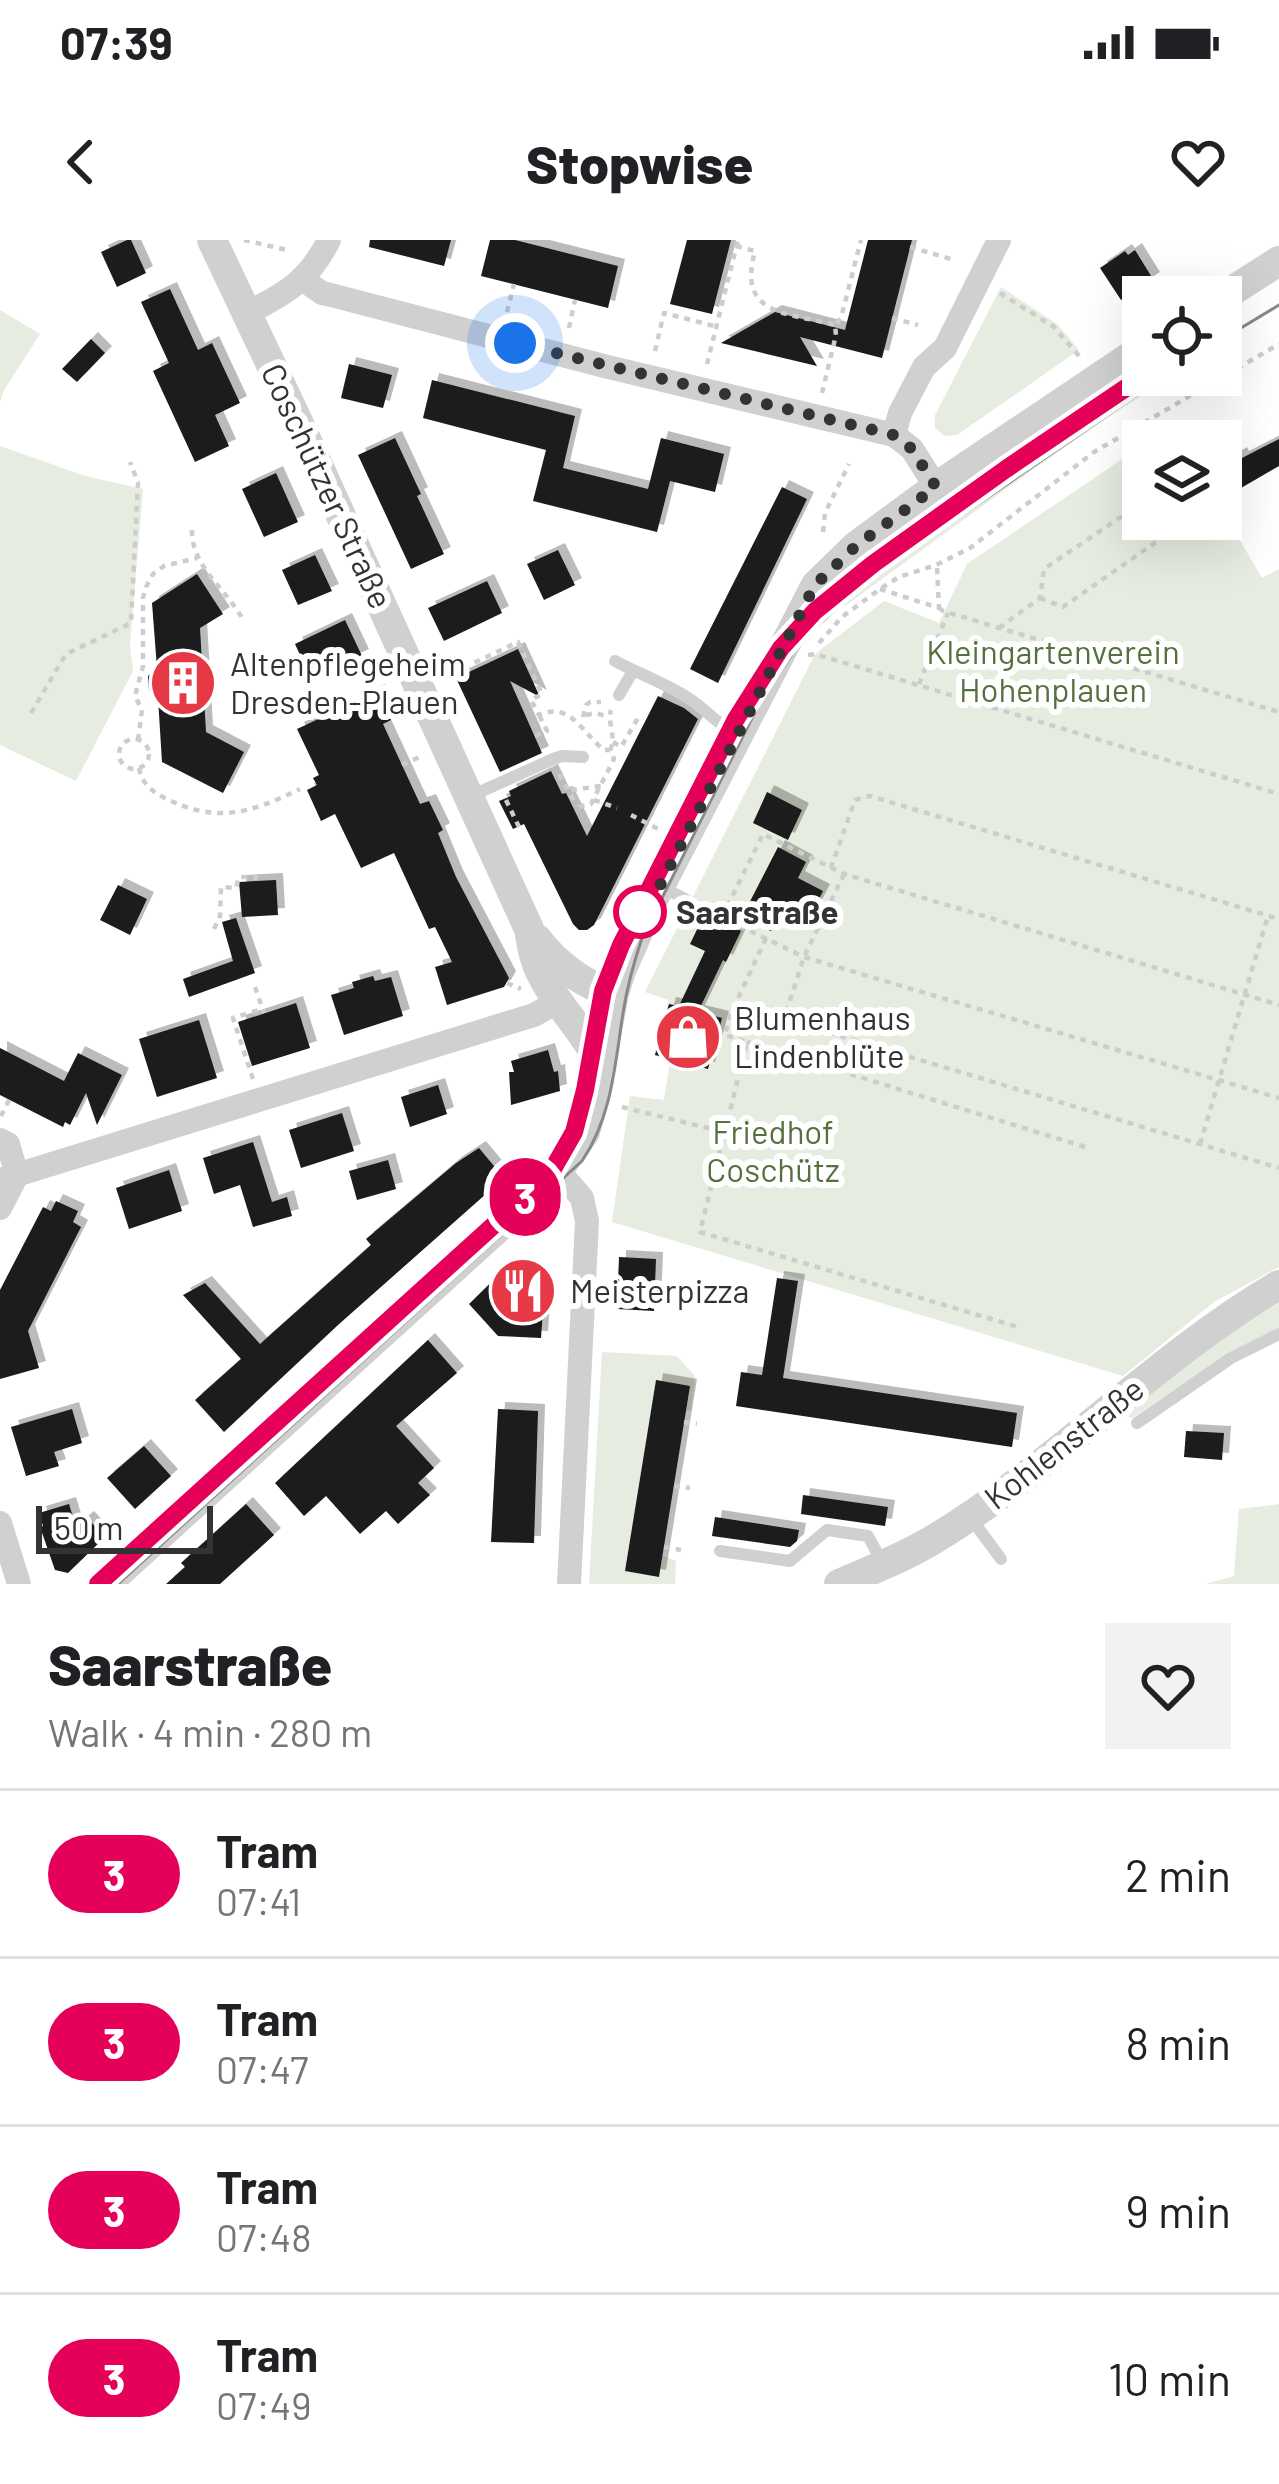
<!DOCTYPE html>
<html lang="en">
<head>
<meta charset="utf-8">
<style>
	:root { --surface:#fff; --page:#f2f2f2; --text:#202124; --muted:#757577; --line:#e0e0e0 }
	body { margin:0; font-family:Barlow,sans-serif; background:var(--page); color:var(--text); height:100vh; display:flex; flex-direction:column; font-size:45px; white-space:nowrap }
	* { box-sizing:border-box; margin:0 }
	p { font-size:39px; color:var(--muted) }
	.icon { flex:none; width:66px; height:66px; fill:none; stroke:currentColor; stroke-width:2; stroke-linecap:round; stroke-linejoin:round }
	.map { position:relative; height:1344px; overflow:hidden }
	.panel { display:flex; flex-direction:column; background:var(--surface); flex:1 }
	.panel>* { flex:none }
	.badge { padding:0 24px; border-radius:39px; font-size:42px; line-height:78px }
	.fabs { position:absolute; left:1122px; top:36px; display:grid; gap:24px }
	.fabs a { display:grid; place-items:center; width:120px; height:120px; border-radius:0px; background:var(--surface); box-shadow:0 12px 48px #0002; font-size:60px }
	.scale { position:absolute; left:36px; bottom:30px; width:177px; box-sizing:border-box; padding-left:12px; border:6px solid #333; border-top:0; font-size:33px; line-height:42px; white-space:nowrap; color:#333; -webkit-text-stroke:9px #fff; paint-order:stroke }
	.you { position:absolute; width:60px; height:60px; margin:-30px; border:9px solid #fff; border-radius:50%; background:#1a73e8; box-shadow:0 0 0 18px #1a73e833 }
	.map>.badge { position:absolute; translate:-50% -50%; box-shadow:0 0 0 6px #fff }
	.round { display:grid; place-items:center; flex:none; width:126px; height:126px; border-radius:0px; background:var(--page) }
	.headline { display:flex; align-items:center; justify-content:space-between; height:204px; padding:0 48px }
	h1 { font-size:57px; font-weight:800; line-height:90px }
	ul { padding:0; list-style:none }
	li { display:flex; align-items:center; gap:36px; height:168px; padding:0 48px; border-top:3px solid var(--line) }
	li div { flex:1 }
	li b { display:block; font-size:45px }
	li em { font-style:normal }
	li .badge { min-width:132px; font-weight:700; text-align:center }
	.status { display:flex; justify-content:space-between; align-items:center; height:84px; padding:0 60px; background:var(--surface); direction:ltr }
	.status svg { height:33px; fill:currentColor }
	header { display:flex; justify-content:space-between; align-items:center; height:156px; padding:0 48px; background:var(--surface); font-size:54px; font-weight:800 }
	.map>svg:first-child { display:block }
	.green { fill:#e6ecdf }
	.building { fill:#1a1a1a; filter:url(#shadow) }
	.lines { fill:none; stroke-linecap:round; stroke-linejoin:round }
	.path { stroke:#cdcdcd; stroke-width:4.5; stroke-dasharray:6 6; stroke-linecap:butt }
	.service { stroke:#d0d0d0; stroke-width:12 }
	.minor { stroke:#d0d0d0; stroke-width:24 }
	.tertiary { stroke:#d0d0d0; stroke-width:30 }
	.tram { stroke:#888; stroke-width:3 }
	.line-casing { stroke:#fff; stroke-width:27 }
	.line { stroke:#e5005a; stroke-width:18 }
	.walk { stroke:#333; stroke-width:12; stroke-dasharray:0 21.6 }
	.stop-dot { fill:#fff; stroke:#e5005a; stroke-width:6 }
	.labels { text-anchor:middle; stroke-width:12; stroke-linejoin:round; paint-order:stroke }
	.street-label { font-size:33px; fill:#333; stroke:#fff }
	.park-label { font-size:33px; fill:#56703f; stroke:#fff }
	.poi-label { font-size:33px; fill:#333; stroke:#fff; text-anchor:start }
	.stop-label { font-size:33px; font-weight:bold; fill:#333; stroke:#fff; text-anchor:start }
</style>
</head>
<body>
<div class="status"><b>07:39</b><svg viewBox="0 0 49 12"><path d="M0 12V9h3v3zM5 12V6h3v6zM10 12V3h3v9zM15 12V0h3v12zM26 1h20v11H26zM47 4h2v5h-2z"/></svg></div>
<header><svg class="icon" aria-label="back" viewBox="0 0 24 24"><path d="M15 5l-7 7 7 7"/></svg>Stopwise<svg class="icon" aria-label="heart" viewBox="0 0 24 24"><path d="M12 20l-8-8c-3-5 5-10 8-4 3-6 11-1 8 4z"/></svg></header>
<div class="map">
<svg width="1279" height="1344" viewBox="0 0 1279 1344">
	<defs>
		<filter id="shadow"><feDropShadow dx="7" dy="-7" stdDeviation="0" flood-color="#0004"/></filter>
	</defs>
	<rect width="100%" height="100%" fill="#fff"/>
	<g class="green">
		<path d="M1001,47L1057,84L1079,110L957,195L944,196L935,188V175Z"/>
		<path d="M0,70L40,94L4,150L0,162Z"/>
		<path d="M1143,131V135H1174L1113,174L1014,243L845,366L833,352L902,298Z"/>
		<path d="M1143,205V279H1221V268L1262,338L1279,329V1027L1214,1062L1123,1136L612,982L630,856L664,860L670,821L654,815L669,760L645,752L815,414L884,361L939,383L967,324Z"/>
		<path d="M0,206L85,236L143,249L130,404L133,431L76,541L0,505Z"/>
		<path d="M1279,1063V1094L1183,1144L1132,1178L1124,1175L1218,1100Z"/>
		<path d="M602,1112L677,1116L695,1136L691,1171L686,1170L690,1146L656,1141L625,1331L659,1337L663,1316L676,1321L675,1344H589Z"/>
		<path d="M1279,1264V1344H1205L1234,1336L1239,1269Z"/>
	</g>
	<g class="building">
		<path d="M127,0H131L146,33L117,47L101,12Z"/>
		<path d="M370,0H451L444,26L369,7Z"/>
		<path d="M490,0H515L618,26L608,68L481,36Z"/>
		<path d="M687,0H731L712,74L670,64Z"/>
		<path d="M868,0H912L882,118L800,97L817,126L721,103L775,72L845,90Z"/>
		<path d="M1135,10L1153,39L1121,60L1100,28L1125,11L1128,15Z"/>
		<path d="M170,49L198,110L212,103L240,163L215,175L229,206L195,222L153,131L169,123L141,62Z"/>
		<path d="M91,99L105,113L77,142L62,129Z"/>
		<path d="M349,124L392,135L383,168L341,158Z"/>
		<path d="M432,140L575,176L563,228L648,249L661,198L724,214L715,252L670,241L657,292L533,261L546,210L423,178Z"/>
		<path d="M395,198L421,254L417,256L444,314L411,329L358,215Z"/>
		<path d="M1279,199V226L1229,255L1221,242V226L1240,214L1242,218Z"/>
		<path d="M276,233L298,282L264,297L242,249Z"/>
		<path d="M782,247L807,259L718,443L690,429Z"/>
		<path d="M558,310L575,345L544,360L527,324Z"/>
		<path d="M315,315L332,351L298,365L282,330Z"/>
		<path d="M197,334L223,374L200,388L206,492L244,512L223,553L162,522L158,458L149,450L148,436L157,428L152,363Z"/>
		<path d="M487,341L502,373L444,401L428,368Z"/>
		<path d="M345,380L362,416L311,439L295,404Z"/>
		<path d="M518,409L540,457L510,441L542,513L500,532L456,438Z"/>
		<path d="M378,451L391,480L383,484L420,564L429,561L443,590L438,593L456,637L509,738L504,747L447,765L435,727L452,722L435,687L429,689L394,613L361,628L335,574L321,581L307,550L317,545L313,538L319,535L297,489Z"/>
		<path d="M658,456L684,468L698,479L594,685L587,690H579L573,684L524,584L513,589L499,561L511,556L509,551L551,531L562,554L566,553L587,596Z"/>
		<path d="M767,552L802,570L788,600L753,583Z"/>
		<path d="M778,607L806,622L798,638L823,651L805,686L780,674L771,691L742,677Z"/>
		<path d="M276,640L278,675L242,677L239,642Z"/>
		<path d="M118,645L147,659L130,695L100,680Z"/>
		<path d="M705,673L741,691L726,722L723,720L698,772L722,778L708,829L655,815L669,764L679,766L705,711L690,704Z"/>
		<path d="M236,678L255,733L189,757L183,739L233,721L222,682Z"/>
		<path d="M373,736L375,741L391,737L403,776L344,795L331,755L354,748L352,742Z"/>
		<path d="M296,763L310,808L252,826L238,782Z"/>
		<path d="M199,780L217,838L157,857L139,799Z"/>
		<path d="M0,808L64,841L78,813L122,835L97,885L86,853L70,885L65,882L63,887L0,855Z"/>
		<path d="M548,810L554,832L558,831L560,851L511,865L509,832H514L511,821Z"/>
		<path d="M438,845L447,874L410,887L401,857Z"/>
		<path d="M342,873L354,911L301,928L289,890Z"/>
		<path d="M253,902L272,962L287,957L292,976L253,987L240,945L214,954L203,918Z"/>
		<path d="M479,908L504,938L338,1085L224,1192L195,1160L241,1119L183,1055L205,1043L260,1104L371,1005L366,999L456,923Z"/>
		<path d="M388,920L396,949L357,960L349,931Z"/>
		<path d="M169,930L182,971L129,989L116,948Z"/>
		<path d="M56,961L78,971L73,982L81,987L28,1091L39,1128L0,1139V1050L43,967L51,971Z"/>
		<path d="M619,1017L656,1019L654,1071L617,1069Z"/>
		<path d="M509,1025L520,1029L522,1025L538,1033L536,1038L545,1043L541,1098L498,1096L469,1064Z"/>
		<path d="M777,1038L798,1041L783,1138L1017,1173L1012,1207L736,1166L741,1132L762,1135Z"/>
		<path d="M428,1100L457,1133L396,1186L434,1228L418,1243L430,1255L398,1284L386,1271L360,1294L326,1256L304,1276L275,1243Z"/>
		<path d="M656,1140L690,1146L659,1337L625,1331Z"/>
		<path d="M72,1169L82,1203L54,1212L59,1226L26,1236L11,1187Z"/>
		<path d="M498,1169L538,1171L534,1303L491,1302Z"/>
		<path d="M1186,1191L1224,1193L1222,1220L1184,1217Z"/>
		<path d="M144,1206L171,1236L135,1269L107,1238Z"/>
		<path d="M803,1255L888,1267L885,1286L801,1274Z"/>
		<path d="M69,1264L76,1287L87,1278L105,1297L68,1333L55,1330L40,1287L43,1286L39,1273Z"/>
		<path d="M246,1264L274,1295L220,1344H166L185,1327L181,1323Z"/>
		<path d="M715,1277L799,1290L797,1301L790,1307L712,1296Z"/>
	</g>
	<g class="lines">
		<g class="path">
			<path d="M244,0L287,10"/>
			<path d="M736,6L755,11C737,76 786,72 835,85"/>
			<path d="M910,7L951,19"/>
			<path d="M1000,53L1054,87L1079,116"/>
			<path d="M507,72L514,44"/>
			<path d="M892,78L918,85"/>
			<path d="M569,88L575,60"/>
			<path d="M655,111L664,73L714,86"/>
			<path d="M707,124L738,0"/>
			<path d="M822,153L836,95L835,85L841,78L861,0"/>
			<path d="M192,290C191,326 226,349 242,378"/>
			<path d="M823,292L825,273L849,224"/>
			<path d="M880,349L939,368L937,327"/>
			<path d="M1040,358L1063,367L1189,279"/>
			<path d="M939,368L943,371L1279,472"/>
			<path d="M999,388L1040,358L1044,329L1143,262"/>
			<path d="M819,403L842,377L880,349L899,337L936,325L970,308L1094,212L1279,104"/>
			<path d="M808,415L815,414L1279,554"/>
			<path d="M442,438L518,402L542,454L531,460L539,475C571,461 583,494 604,510H610L614,519L591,564L573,568"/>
			<path d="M919,444L948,373"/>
			<path d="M31,473L66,414L131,383L138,243L130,222"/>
			<path d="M586,475L596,473L609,477"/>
			<path d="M583,477L586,465L590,462H601"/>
			<path d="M535,496L547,491L539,475"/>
			<circle cx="134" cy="514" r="15"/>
			<path d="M138,500L142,470L135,456L143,426V358L146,347L153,334L164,326L197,318"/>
			<path d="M613,502L621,507L638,478"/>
			<path d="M610,510C617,498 607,483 611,470"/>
			<path d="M402,525L424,515"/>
			<path d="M139,528C142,543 150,550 163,557C215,584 249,574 300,549"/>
			<path d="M559,534L577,566"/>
			<path d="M571,550L601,546"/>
			<path d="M506,560L519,587"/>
			<path d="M594,560L617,568"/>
			<path d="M631,575L658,589"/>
			<path d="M831,628L855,560L870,556L1279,679"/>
			<path d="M844,634L804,717L784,779L1279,928"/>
			<path d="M707,670L804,717L1279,858"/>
			<path d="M722,677L763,594L844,634L1279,765"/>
			<path d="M214,689L220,676L221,647L236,648L239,637H256V641"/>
			<path d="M766,698L729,778L725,795L747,802L700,992L1018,1087"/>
			<path d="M507,743L521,749"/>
			<path d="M255,747L264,773"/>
			<path d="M747,802L1085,907"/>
			<path d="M253,839L233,778L262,769"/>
			<path d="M622,867L724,892"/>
			<path d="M1,876L9,860"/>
			<path d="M1200,904L1268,676"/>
			<path d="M684,1182L697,1184"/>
			<path d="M674,1246L690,1248"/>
			<path d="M664,1307L681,1310"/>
		</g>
		<g class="service">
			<path d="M615,421C639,434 665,443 688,458C707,470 715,483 736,493"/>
			<path d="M619,455L633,431"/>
			<path d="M471,556L553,519L562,516L583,517"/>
			<path d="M660,646L691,662"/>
			<path d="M1137,1183L1231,1118L1279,1094"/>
			<path d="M970,1277L1001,1319"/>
			<path d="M720,1311L790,1321L827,1290L868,1296L882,1322"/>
		</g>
		<g class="minor">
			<path d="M302,39L322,53L331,55L608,127L894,195L912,209L936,247"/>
			<path d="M247,73C286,54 309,40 329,0"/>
			<path d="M894,195L900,173L924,127L945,108L999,0"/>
			<path d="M0,900L8,904L17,935L0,968"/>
			<path d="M558,930L582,958L587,981L569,1344"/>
			<path d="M0,940L534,775L559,761"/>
			<path d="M0,1283L19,1344"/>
		</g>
		<g class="tertiary">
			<path d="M212,0L301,188L529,689C531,699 532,709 535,718C547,757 582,786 600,823"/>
			<path d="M1221,58L1279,21"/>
			<path d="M537,699C555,723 584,746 614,753"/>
			<path d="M106,1344L522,966L558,930L585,892L594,859L614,753L621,731L648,669L816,345L856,306L936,247L1143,108"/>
			<path d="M839,1344C870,1331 902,1318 931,1301C1055,1227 1154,1118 1279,1045"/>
		</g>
		<g class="tram">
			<path d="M1221,100L1279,65"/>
			<path d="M542,941L563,914L574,893L603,751L621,705L636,679"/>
			<path d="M118,1344L582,921C612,877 615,824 623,773C627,747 634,722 642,698L760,462L793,413L814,389L856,351L927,299L1166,135"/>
		</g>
	</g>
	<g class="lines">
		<g class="line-casing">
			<path id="line" d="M98,1344L550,934L574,892L585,850L603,751L621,705L736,479L781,408L815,371L873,324L1006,229L1145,135"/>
		</g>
		<use href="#line" class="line"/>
		<path class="walk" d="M515,103L894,195L912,209L936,247L856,306L815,345L648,669L640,672"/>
	</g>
	<defs>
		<g id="building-disc" transform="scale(3.45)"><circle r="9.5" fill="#e63946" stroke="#fff"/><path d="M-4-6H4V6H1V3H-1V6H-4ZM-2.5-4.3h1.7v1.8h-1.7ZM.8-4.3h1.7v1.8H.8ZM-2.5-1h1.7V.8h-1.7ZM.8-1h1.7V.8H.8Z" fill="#fff"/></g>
		<g id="shop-disc" transform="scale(3.45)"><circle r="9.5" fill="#e63946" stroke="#fff"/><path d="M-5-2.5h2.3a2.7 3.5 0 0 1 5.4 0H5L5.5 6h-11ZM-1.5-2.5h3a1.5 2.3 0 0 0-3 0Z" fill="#fff"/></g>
		<g id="restaurant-disc" transform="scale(3.45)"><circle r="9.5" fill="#e63946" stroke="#fff"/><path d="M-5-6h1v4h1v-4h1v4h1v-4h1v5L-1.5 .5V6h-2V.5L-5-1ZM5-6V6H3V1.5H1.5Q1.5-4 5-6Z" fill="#fff"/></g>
	</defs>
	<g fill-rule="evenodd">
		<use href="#building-disc" x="183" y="443"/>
		<use href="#shop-disc" x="688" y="797"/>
		<use href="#restaurant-disc" x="523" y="1051"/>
	</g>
	<circle class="stop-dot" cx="640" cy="672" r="24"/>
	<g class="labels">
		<g class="street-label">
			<text transform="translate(327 246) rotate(65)" y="12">Coschützer Straße</text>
			<text transform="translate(1064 1203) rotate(-38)" y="12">Kohlenstraße</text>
		</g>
		<g class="park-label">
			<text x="1053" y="424">Kleingartenverein<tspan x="1053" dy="38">Hohenplauen</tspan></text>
			<text x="773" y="904">Friedhof<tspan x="773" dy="38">Coschütz</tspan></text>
		</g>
		<g class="poi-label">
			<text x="230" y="436">Altenpflegeheim<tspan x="230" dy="38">Dresden-Plauen</tspan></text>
			<text x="734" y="790">Blumenhaus<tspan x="734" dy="38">Lindenblüte</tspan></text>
			<text x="570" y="1063">Meisterpizza</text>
		</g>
		<g class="stop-label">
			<text x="676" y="684">Saarstraße</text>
		</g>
	</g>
</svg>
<div class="fabs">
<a><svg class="icon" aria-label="locate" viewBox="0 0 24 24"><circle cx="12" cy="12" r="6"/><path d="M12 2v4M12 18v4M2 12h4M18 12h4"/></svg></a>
<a><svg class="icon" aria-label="layers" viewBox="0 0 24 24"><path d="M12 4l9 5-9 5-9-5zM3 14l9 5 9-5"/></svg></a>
</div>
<div class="scale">50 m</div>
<div class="you" style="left:515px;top:103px"></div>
<b class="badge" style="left:525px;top:957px;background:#e5005a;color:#fff">3</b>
</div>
<section class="panel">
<div class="headline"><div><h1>Saarstraße</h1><p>Walk · 4 min · 280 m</p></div><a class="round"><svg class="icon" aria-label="heart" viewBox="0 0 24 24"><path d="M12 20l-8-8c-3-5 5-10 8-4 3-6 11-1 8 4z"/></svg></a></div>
<ul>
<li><span class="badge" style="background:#e5005a;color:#fff">3</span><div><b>Tram</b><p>07:41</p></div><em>2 min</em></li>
<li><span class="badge" style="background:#e5005a;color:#fff">3</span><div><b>Tram</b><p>07:47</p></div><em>8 min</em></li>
<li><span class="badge" style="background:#e5005a;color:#fff">3</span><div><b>Tram</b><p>07:48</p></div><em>9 min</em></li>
<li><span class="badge" style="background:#e5005a;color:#fff">3</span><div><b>Tram</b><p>07:49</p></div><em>10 min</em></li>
</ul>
</section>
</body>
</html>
